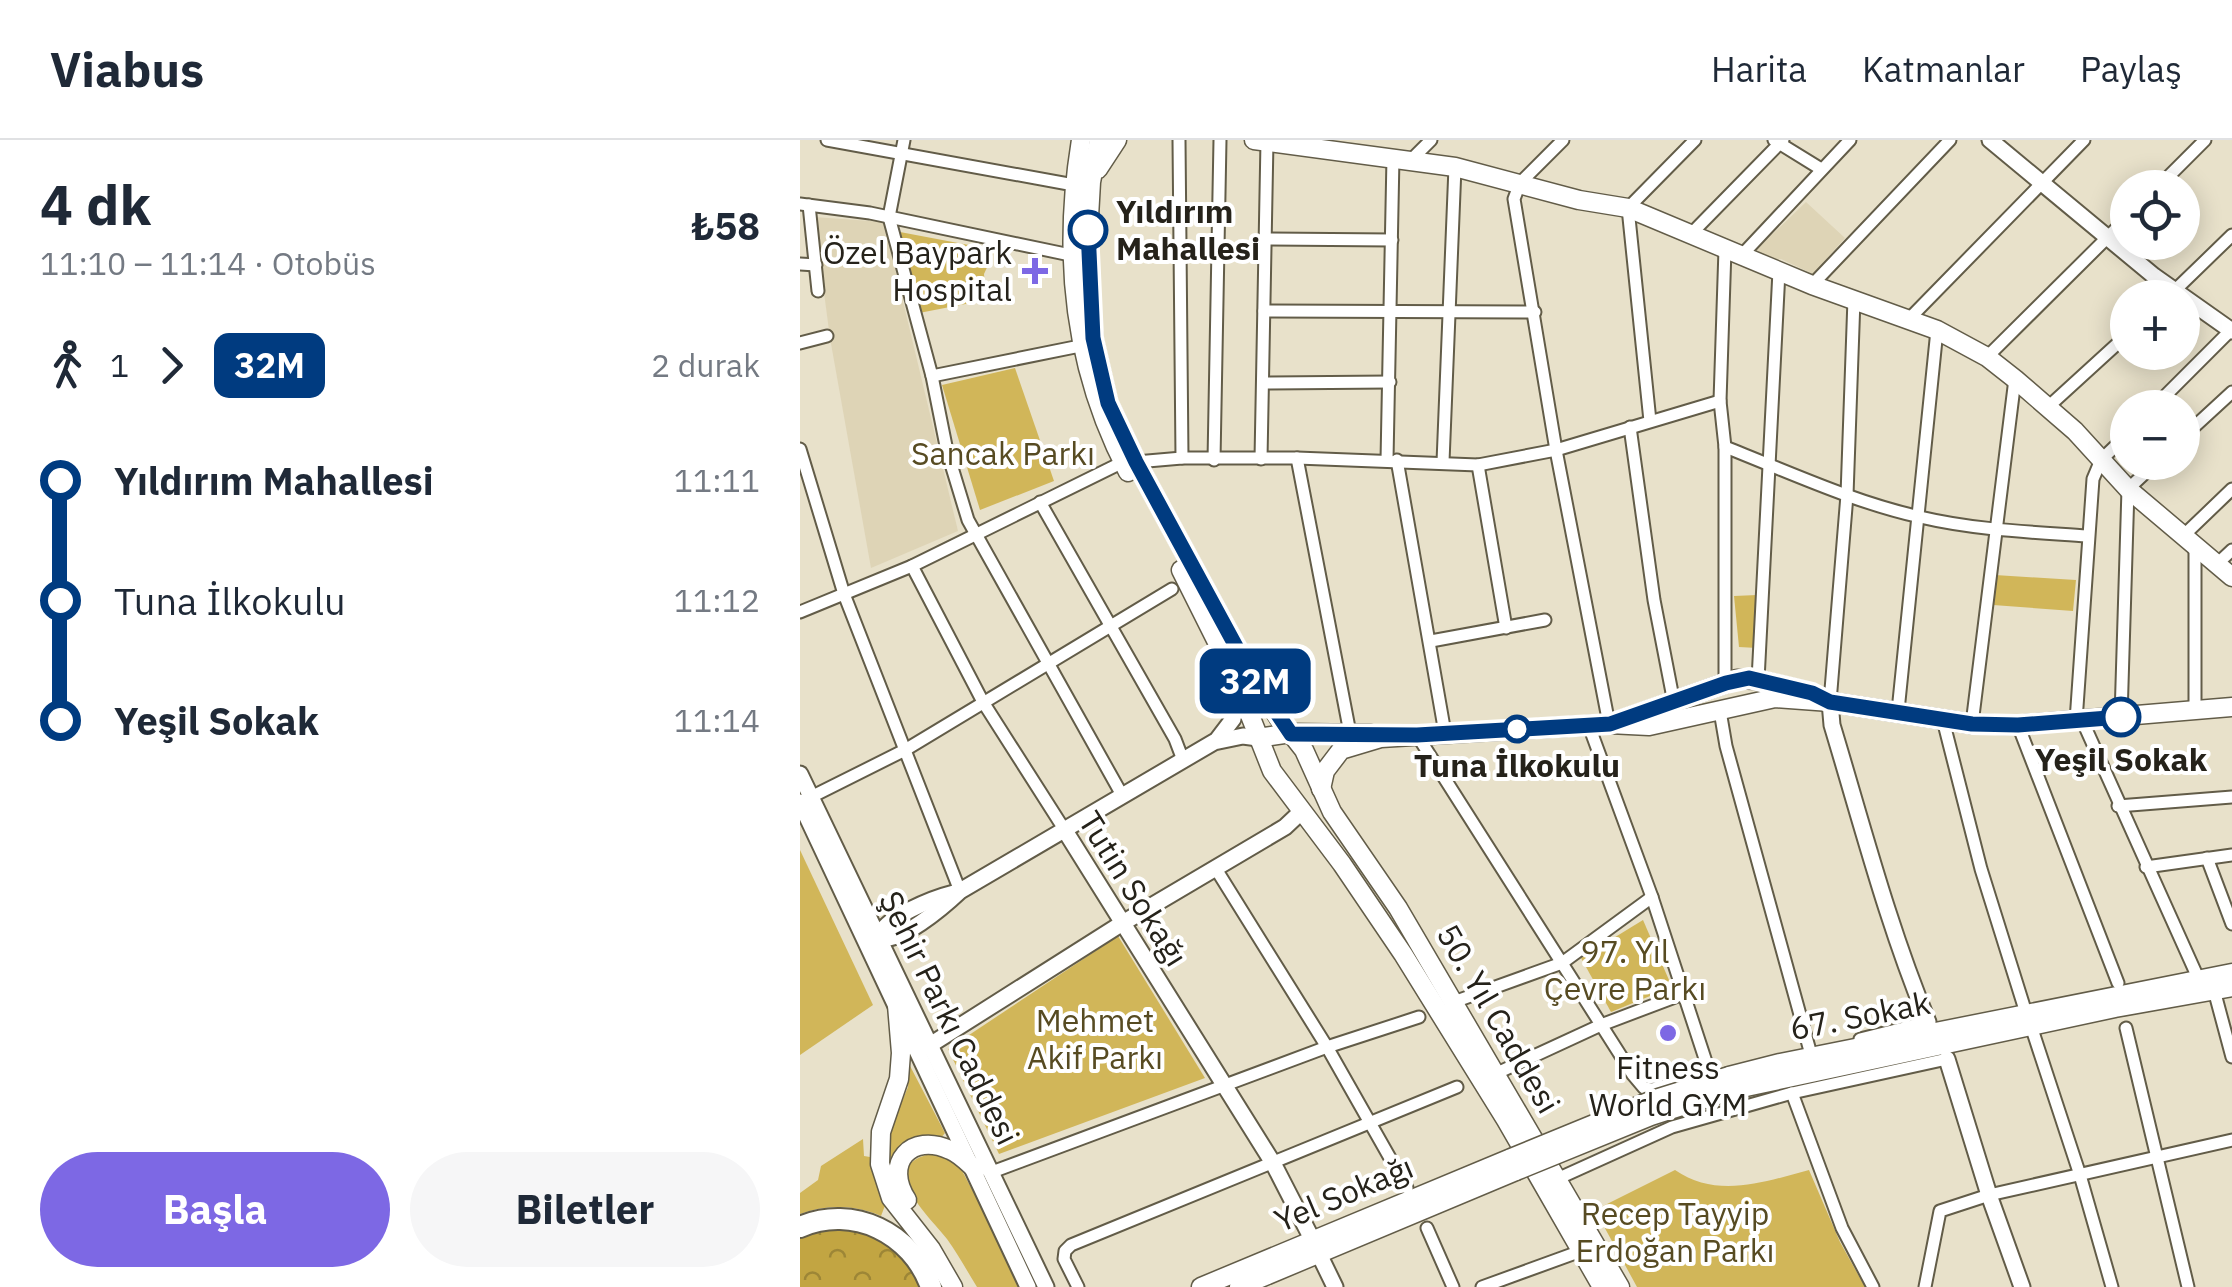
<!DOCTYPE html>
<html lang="tr">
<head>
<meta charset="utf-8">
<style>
	:root { --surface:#fff; --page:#f6f6f7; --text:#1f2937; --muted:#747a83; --line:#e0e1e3; --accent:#7d68e4 }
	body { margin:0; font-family:"IBM Plex Sans",sans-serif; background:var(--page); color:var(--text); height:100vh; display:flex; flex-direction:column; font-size:38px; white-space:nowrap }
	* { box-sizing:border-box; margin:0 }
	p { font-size:32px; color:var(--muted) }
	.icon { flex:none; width:55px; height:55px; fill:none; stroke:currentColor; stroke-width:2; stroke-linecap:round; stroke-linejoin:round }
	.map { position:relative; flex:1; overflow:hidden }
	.side { display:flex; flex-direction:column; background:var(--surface); width:800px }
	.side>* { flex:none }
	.badge { padding:0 20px; border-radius:15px; font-size:35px; line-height:65px }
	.tools { position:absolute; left:1310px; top:30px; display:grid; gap:20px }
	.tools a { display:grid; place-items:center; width:90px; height:90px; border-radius:50%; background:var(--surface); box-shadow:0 5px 25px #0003; font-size:50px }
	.map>.badge { position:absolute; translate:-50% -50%; box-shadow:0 0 0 5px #fff }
	.legs { display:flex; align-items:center; gap:15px; height:110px; padding:0 40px; font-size:32px }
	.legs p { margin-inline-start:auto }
	.headline { display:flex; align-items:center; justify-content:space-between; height:170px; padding:0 40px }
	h1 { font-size:55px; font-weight:700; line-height:75px }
	.action { display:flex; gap:20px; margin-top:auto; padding:20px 40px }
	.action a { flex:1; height:115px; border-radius:60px; background:var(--accent); color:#fff; font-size:40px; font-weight:700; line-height:115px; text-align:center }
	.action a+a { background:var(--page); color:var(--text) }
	ul { padding:0 40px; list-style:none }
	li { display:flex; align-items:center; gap:35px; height:120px; font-size:38px }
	li i { display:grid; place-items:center; width:15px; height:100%; margin:0 12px; background:currentColor }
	li i::after { content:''; width:25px; height:25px; margin:-12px; border:8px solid; border-radius:50%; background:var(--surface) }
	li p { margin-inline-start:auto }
	li:first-child i { background:linear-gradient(#0000 50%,currentColor 0) }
	li:last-child i { background:linear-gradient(currentColor 50%,#0000 0) }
	header { display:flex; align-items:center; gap:60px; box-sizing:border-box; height:140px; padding:0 50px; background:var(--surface); border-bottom:2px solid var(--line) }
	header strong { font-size:48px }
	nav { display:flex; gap:55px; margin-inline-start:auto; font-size:35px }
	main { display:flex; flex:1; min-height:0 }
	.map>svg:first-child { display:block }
	.built { fill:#ded4b6 }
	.green { fill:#d1b659 }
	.forest { fill:url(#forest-crowns) }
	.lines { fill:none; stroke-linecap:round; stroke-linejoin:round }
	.street-casing { stroke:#625c48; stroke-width:15 }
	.secondary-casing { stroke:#625c48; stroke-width:19 }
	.primary-casing { stroke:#625c48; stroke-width:21 }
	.highway-casing { stroke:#625c48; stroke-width:24 }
	.street { stroke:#fff; stroke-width:11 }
	.secondary { stroke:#fff; stroke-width:15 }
	.primary { stroke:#fff; stroke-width:18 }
	.highway { stroke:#fff; stroke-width:20 }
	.primary-bridge-casing { stroke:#625c48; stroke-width:21; stroke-linecap:butt }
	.primary-bridge { stroke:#fff; stroke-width:18 }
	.line-1-casing { stroke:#fff; stroke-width:22 }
	.line-1 { stroke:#003b80; stroke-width:15 }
	.stop-1-dot { fill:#fff; stroke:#003b80; stroke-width:5 }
	.poi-dot { fill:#7d68e4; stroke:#fff; stroke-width:4 }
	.labels { text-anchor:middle; stroke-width:8; stroke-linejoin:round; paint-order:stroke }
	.stop-label { font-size:32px; font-weight:bold; fill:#25221a; stroke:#fff }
	.poi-label { font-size:32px; fill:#25221a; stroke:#fff; text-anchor:end }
	.park-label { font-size:32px; fill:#574b22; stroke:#fff }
	.street-label { font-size:32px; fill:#25221a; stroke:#fff }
</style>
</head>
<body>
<header>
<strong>Viabus</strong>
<nav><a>Harita</a><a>Katmanlar</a><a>Paylaş</a></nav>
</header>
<main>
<section class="side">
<div class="headline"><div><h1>4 dk</h1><p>11:10 – 11:14 · Otobüs</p></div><b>₺58</b></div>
<div class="legs"><svg class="icon" aria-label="walk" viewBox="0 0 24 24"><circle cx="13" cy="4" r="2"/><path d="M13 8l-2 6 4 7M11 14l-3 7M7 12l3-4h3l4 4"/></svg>1<svg class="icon" aria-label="forward" viewBox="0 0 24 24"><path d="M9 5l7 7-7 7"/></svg><b class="badge" style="background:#003b80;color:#fff">32M</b><p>2 durak</p></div>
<ul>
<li><i style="color:#003b80"></i><b>Yıldırım Mahallesi</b><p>11:11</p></li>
<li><i style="color:#003b80"></i><span>Tuna İlkokulu</span><p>11:12</p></li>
<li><i style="color:#003b80"></i><b>Yeşil Sokak</b><p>11:14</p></li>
</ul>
<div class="action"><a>Başla</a><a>Biletler</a></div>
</section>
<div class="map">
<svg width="1432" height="1147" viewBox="0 0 1432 1147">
	<defs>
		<pattern id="forest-crowns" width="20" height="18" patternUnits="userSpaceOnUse" patternTransform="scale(2.5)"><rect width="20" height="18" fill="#c2a542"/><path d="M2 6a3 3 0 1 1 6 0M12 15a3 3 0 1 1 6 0" fill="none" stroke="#9d8636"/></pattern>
	</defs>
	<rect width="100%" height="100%" fill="#e8e1ca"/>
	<g class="built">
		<path d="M1006,62L1045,98L1013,134L981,119L973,120L956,110Z"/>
		<path d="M14,77L84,82L158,391L71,428L30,198Z"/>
	</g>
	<g class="green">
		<path d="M100,92L195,110L184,134L186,160L119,173Z"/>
		<path d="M215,228L254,341L180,370L142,245Z"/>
		<path d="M1195,435L1276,440L1273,471L1193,465Z"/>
		<path d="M957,455V508L939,507L934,456Z"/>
		<path d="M0,710L73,865L0,915Z"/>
		<path d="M843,780L872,847L811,872L781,818Z"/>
		<path d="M318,796L405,938L199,1014L148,909Z"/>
		<path d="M109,924L145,993L140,999C116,995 100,999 89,1022L88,995L108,947Z"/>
		<path d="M63,999L64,1016L70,1017L71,1029L86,1063L81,1076C55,1065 27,1064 0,1074V1053L18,1040L21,1026Z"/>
		<path d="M130,1014L151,1019L159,1025L193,1089L218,1147H177C167,1131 158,1114 147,1099C130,1077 74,1027 130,1014Z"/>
		<path d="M875,1030C917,1059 964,1042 1009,1030L1040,1102L1065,1147H837L795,1070Z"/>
	</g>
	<path class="forest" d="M43,1086C83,1099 104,1107 122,1147H0V1095Z"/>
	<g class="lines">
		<g class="street-casing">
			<g id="street">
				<path d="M27,0L274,45"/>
				<path d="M104,0L89,77L132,236L147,311L168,380L322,655"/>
				<path d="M379,0L382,318"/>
				<path d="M763,0L720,43L714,59L756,310L809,584"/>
				<path d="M974,0L1021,29"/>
				<path d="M612,19L631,0"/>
				<path d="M1357,48L1405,0"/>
				<path d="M0,64L70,73L275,116"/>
				<path d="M9,65L18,151"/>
				<path d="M889,96L983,0"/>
				<path d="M466,99L592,100"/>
				<path d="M925,109L920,261L925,307V543"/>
				<path d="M942,115L1050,0"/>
				<path d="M0,124L16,125"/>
				<path d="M1012,145L1150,0"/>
				<path d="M1367,158L1432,95"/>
				<path d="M464,171L735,172"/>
				<path d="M1109,179L1284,0"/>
				<path d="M0,203L27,196"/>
				<path d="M1187,217L1328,77"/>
				<path d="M132,236L280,206"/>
				<path d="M463,243L590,242"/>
				<path d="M1248,267L1328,194"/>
				<path d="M1353,268L1432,189"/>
				<path d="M850,281L828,68L895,0"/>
				<path d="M830,287L854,460L874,563"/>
				<path d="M1382,298L1432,252"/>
				<path d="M925,307C989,332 1053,362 1120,377C1175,390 1231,392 1287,396"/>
				<path d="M0,309L44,454L160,751"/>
				<path d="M497,318L550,593"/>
				<path d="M461,319L467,1"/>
				<path d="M414,320L420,0"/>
				<path d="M587,320L593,17"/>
				<path d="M597,320L645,593"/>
				<path d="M336,322L382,318H497L678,325L756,310L920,261"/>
				<path d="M643,322L655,27"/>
				<path d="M678,325L706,488"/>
				<path d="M240,362L375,599L383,620"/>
				<path d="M1382,397L1432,349"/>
				<path d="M1416,425L1432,410"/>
				<path d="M112,426L183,562L264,689"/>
				<path d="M0,472L112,426L323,322"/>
				<path d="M631,501L745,480"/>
				<path d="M958,540L979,131"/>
				<path d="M1030,562L1047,355L1054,159"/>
				<path d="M920,571L926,606L1010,911"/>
				<path d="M1098,571L1137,190"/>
				<path d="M1395,571V408"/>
				<path d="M1321,577L1328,349L1357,322"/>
				<path d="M1143,580L1181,729L1226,873"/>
				<path d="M1282,580L1399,840"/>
				<path d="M1276,581L1293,339L1301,320L1328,294"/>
				<path d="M1172,584L1215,239"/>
				<path d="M1218,585L1318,843"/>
				<path d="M789,586L852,757L910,934"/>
				<path d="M617,595L833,935L844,948L852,949L896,938"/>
				<path d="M11,657L105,610L372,449"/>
				<path d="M1318,666L1432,657"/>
				<path d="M1407,718L1432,784"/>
				<path d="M1346,727L1432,715"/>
				<path d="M416,729L527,907L607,1048"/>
				<path d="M1414,850L1432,917"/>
				<path d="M651,863L762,823L852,757"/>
				<path d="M1231,886L1280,1035L1312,1147"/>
				<path d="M1326,888L1388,1147"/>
				<path d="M1060,899L1128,882"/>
				<path d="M695,934L801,885L883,854"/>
				<path d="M992,953L1042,1088L1073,1147"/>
				<path d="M192,1032L527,907L619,877"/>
				<path d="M757,1039L872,987L992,953L1147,919"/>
				<path d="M627,1088L653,1147"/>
				<path d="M278,1147L264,1119L265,1111L271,1105L657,947"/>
				<path d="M682,1147L781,1111"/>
				<path d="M1125,1147L1140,1071L1189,1055L1432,1000"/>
			</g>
		</g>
		<g class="secondary-casing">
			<g id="secondary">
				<path d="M1190,0L1354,136L1432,191"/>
				<path d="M1030,562L1032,585C1062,684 1088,786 1128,882"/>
				<path d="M417,600L433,579L436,544"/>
				<path d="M0,634L246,1147"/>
				<path d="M0,662L228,1147"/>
				<path d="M264,689L473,1023L512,1099"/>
				<path d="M78,798C100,804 143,767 160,751L414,602L443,596L458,598"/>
				<path d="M78,798C84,777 134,758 154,753"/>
				<path d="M130,905L321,784L485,687L502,671"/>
				<path d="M1147,919L1189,1055L1222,1147"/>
				<path d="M518,1112L535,1147"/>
			</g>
		</g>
		<g class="primary-casing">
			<g id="primary">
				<path d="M281,0C262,116 273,227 328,332"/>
				<path d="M299,0L291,42L287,112L293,198L308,263L336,322L452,536L478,577L504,610L532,672L598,768L820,1147"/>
				<path d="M454,0L655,27L779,60L828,68L1012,145L1137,190L1187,217L1215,239L1275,291L1328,349L1432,437"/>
				<path d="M298,29L317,0"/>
				<path d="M381,430L436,540L472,631L542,724L603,814L706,980L802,1147"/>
				<path d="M822,580L937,539L958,540L1007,552"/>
				<path d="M458,598L491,593L571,594"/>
				<path d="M521,649L525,631L541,610L581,598L809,584L849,586L975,558L1030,562L1172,584L1218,585L1432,567"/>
				<path d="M97,865L101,913L99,939L81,992L80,1024L91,1058L131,1109L153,1147"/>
				<path d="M929,936L980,923L1432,833"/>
				<path d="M932,950L1315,868L1432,847"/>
				<path d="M107,1060C83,1023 111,992 150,1010C160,1014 168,1023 176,1030"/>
				<path d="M401,1147L711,1018"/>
				<path d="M439,1147L716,1031"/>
			</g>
		</g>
		<g class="highway-casing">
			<path id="highway" d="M0,1087C53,1064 112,1093 131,1147"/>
		</g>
		<use href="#street" class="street"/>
		<use href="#secondary" class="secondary"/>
		<use href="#primary" class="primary"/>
		<use href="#highway" class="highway"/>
		<g class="primary-bridge-casing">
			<g id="primary-bridge">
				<path d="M711,1018L855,959L929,936"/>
				<path d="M716,1031L851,976L932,950"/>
			</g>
		</g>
		<use href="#primary-bridge" class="primary-bridge"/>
	</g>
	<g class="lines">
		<g class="line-1-casing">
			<path id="line-1" d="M288,90L293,198L308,263L336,322L452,536L491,594L617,595L810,584L926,543L949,538L1012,553L1030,562L1172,584L1218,585L1321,577"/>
		</g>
		<use href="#line-1" class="line-1"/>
	</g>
	<g class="stop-1-dot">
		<circle cx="288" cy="90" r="18"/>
		<circle cx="1321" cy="577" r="18"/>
		<circle cx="717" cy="589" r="12"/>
	</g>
	<g class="poi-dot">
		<path d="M230 116h10v10h10v10h-10v10h-10v-10h-10v-10h10z"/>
		<circle cx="868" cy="893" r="10"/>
	</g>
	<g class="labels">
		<g class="stop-label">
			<text x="316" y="83" text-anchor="start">Yıldırım<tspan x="316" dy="37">Mahallesi</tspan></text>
			<text x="1321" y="631">Yeşil Sokak</text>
			<text x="717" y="637">Tuna İlkokulu</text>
		</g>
		<g class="poi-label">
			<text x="212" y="124">Özel Baypark<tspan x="212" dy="37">Hospital</tspan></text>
			<text x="868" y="939" text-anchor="middle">Fitness<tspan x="868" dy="37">World GYM</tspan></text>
		</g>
		<g class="park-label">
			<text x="203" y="325">Sancak Parkı</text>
			<text x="825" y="823">97. Yıl<tspan x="825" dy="37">Çevre Parkı</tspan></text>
			<text x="295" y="892">Mehmet<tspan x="295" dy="37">Akif Parkı</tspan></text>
			<text x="875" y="1085">Recep Tayyip<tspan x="875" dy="37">Erdoğan Parkı</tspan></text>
		</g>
		<g class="street-label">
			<text transform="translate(333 749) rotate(58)" y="11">Tutin Sokağı</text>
			<text transform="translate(1060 876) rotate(-11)" y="11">67. Sokak</text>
			<text transform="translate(149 878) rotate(64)" y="11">Şehir Parkı Caddesi</text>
			<text transform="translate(698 879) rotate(60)" y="11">50. Yıl Caddesi</text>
			<text transform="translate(544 1054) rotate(-23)" y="11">Yel Sokağı</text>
		</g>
	</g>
</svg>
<div class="tools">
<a><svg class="icon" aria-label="locate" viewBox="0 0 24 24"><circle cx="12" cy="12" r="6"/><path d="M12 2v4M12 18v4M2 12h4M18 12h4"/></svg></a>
<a>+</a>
<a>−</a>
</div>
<b class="badge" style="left:455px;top:541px;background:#003b80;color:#fff">32M</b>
</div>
</main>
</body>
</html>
